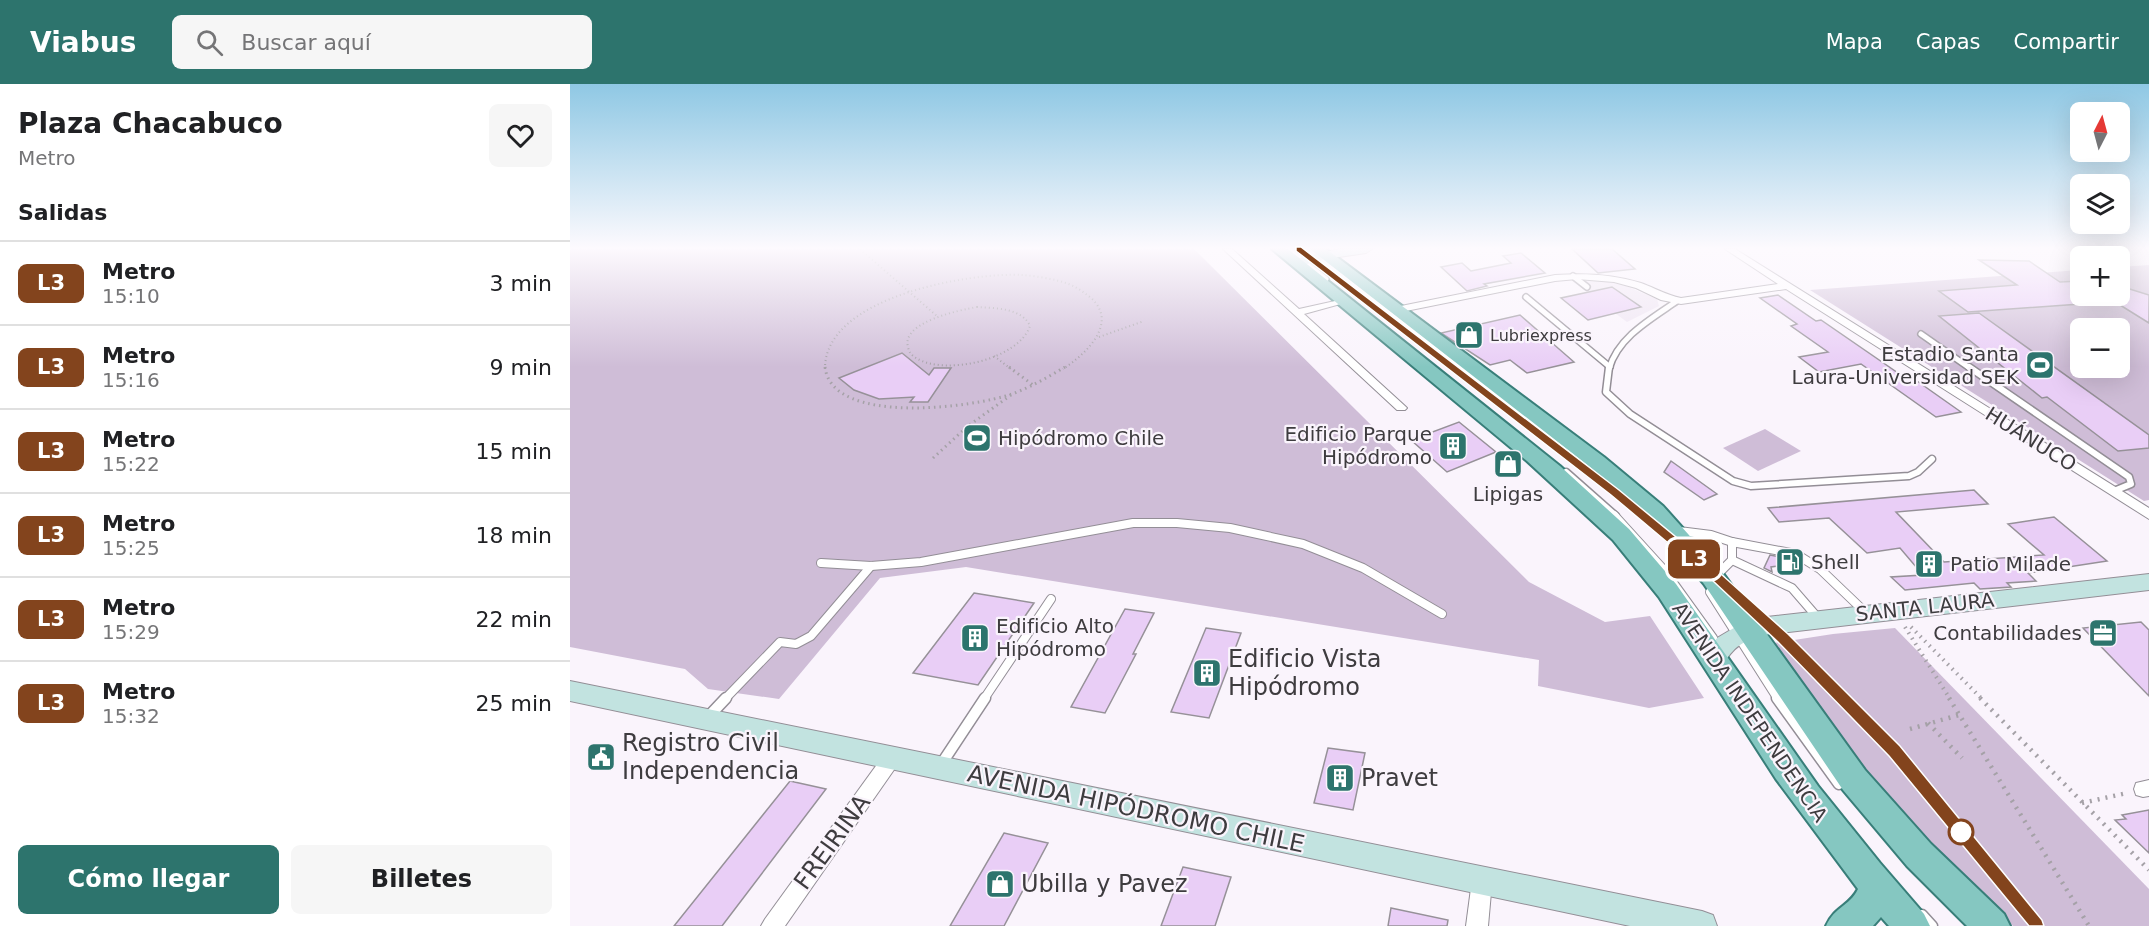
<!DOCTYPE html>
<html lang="es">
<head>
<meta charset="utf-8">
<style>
	:root { --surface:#fff; --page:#f6f6f6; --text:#202124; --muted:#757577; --line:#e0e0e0; --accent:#2d746d }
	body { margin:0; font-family:"DejaVu Sans",sans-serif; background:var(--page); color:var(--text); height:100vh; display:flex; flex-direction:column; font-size:22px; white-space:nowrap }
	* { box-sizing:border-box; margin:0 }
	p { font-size:20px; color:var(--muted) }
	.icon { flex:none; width:33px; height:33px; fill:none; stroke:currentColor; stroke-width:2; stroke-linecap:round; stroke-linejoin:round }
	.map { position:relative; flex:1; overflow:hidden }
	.details { display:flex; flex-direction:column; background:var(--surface); width:570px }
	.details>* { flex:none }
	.badge { padding:0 12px; border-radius:9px; font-size:21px; line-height:39px }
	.needle { width:39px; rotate:6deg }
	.tools { position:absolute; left:1500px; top:18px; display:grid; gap:12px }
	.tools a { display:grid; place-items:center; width:60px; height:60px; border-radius:9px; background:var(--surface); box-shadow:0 6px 24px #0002; font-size:30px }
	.map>.badge { position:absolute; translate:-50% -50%; box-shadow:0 0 0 3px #fff }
	h2 { padding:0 18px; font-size:22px; line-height:54px }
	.round { display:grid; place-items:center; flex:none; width:63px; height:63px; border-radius:9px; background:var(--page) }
	.overview { display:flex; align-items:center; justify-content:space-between; height:102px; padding:0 18px }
	h1 { font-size:28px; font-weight:700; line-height:45px }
	.action { display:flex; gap:12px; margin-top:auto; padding:12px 18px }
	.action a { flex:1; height:69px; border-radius:9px; background:var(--accent); color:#fff; font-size:24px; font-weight:700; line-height:69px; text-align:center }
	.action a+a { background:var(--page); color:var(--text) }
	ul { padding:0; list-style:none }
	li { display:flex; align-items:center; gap:18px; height:84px; padding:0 18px; border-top:2px solid var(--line) }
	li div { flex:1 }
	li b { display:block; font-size:22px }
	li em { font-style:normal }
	li .badge { min-width:66px; font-weight:700; text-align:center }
	header { display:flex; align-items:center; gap:36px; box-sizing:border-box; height:84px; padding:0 30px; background:var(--accent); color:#fff }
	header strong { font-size:28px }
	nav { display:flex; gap:33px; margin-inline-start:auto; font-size:21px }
	.search { width:420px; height:54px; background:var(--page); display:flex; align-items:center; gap:15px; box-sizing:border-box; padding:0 21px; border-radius:9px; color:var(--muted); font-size:22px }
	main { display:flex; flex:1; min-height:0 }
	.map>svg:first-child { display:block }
	.built { fill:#eee4f2 }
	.green { fill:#cfbdd7; fill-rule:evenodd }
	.building { fill:#e9cef6; stroke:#969198; stroke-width:1.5 }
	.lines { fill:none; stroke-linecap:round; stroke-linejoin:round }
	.lane-far3-casing { stroke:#938e96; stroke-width:8 }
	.lane-far2-casing { stroke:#938e96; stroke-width:9 }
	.lane-far1-casing { stroke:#938e96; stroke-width:10 }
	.lane-casing { stroke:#938e96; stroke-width:13 }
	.street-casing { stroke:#938e96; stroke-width:2 }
	.secondary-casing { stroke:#938e96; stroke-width:2 }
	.primary-casing { stroke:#387e79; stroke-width:4 }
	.path-far3 { stroke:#a5a1a7; stroke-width:2; stroke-dasharray:1 3; stroke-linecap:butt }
	.path-far2 { stroke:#a5a1a7; stroke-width:3; stroke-dasharray:1.5 4; stroke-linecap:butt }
	.path-far1 { stroke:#a5a1a7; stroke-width:4; stroke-dasharray:1.5 5; stroke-linecap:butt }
	.path { stroke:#a5a1a7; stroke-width:4.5; stroke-dasharray:2 6; stroke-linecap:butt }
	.lane-far3 { stroke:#fff; stroke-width:5 }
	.lane-far2 { stroke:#fff; stroke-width:6 }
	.lane-far1 { stroke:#fff; stroke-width:8 }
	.lane { stroke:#fff; stroke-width:10 }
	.street { fill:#fff; fill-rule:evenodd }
	.secondary { fill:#c2e3e0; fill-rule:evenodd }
	.primary { fill:#85c7c1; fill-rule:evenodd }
	.line { fill:#83441d; stroke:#fff; stroke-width:1.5 }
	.stop-dot { fill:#fff; stroke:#83441d; stroke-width:3 }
	.labels { text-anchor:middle; stroke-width:4.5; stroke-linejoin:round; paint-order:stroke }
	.far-poi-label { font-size:16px; fill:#3e3c3f; stroke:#faf4fc; text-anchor:start }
	.poi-label { font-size:20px; fill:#3e3c3f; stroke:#faf4fc; text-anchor:start }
	.street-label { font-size:20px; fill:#3e3c3f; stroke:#faf4fc }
	.near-poi-label { font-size:24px; fill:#3e3c3f; stroke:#faf4fc; text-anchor:start }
	.near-street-label { font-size:24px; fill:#3e3c3f; stroke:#faf4fc }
</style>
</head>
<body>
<header>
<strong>Viabus</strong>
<div class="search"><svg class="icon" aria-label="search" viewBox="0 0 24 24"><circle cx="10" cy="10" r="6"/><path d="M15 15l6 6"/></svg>Buscar aquí</div>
<nav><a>Mapa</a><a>Capas</a><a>Compartir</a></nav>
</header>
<main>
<section class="details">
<div class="overview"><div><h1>Plaza Chacabuco</h1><p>Metro</p></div><a class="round"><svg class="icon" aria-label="heart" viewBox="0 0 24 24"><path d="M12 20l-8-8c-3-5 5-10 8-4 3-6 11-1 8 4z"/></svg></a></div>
<h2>Salidas</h2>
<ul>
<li><span class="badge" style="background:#83441d;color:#fff">L3</span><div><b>Metro</b><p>15:10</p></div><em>3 min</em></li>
<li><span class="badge" style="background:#83441d;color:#fff">L3</span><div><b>Metro</b><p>15:16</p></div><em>9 min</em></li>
<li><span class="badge" style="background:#83441d;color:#fff">L3</span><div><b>Metro</b><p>15:22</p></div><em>15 min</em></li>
<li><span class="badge" style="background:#83441d;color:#fff">L3</span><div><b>Metro</b><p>15:25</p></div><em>18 min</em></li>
<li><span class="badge" style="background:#83441d;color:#fff">L3</span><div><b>Metro</b><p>15:29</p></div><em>22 min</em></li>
<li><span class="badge" style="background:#83441d;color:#fff">L3</span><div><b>Metro</b><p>15:32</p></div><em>25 min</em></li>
</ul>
<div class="action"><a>Cómo llegar</a><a>Billetes</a></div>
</section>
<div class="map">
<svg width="1579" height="842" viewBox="0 0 1579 842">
	<rect width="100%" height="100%" fill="#faf4fc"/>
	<path class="built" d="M1001,196L1040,198L1056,202L1087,215L1089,222L1057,238Z"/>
	<g class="green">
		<path d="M0,165H624L959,498L1035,538L1080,532L1134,614L1079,624L968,602L969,576L396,483L310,494L209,615L138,605L115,585L0,563Z"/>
		<path d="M1579,181V416L1574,417L1240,206L1510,186V212H1550V183ZM1510,244H1550V284H1510Z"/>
		<path d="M1195,345L1231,367L1188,387L1153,364Z"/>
		<path d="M1325,544L1579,805V842H1443C1396,801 1348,758 1309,710C1271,662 1237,611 1204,559L1263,550Z"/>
	</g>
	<g class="building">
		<path d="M1002,165H1042L1065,185L1028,189Z"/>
		<path d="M951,169L975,189L914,200L917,202L897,207L871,183L892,179L901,187L941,179L933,172Z"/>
		<path d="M1409,176L1459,177L1490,198L1510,197V220L1398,228L1369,207L1447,201Z"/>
		<path d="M1550,202L1579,211V239L1550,221Z"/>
		<path d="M1042,203L1071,223L1018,236L991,214Z"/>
		<path d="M1208,211L1246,237L1251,236L1331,291L1337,290L1391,328L1366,333L1291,280L1249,288L1229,273L1258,268L1221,242L1227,240L1190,214Z"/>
		<path d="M1409,229L1579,351V364L1548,367L1477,313L1472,314L1369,232Z"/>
		<path d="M950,231L1004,278L957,289L940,276L920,281L871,249Z"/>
		<path d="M332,269L359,291L364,284H381L358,318H340L344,313L309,315L284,306L269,294Z"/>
		<path d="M889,338L926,368L877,388L841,356Z"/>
		<path d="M1101,377L1147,410L1134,416L1094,388Z"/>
		<path d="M1404,406L1418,420L1326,428L1374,478L1474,471L1438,440L1484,433L1537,477L1458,489L1466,497L1437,499L1441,503L1410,505L1404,499L1335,506L1321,493L1353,491L1330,464L1297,469L1259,434L1209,438L1198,424Z"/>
		<path d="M1200,471L1224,476L1228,479L1201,483L1202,488L1194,484Z"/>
		<path d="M404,509L464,519L408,601L343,589Z"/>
		<path d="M555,525L584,529L563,570H566L535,629L501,623Z"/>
		<path d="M1571,538L1579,546V612L1513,544Z"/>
		<path d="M636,544L671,549L639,634L601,628Z"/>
		<path d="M758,664L795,669L783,726L744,719Z"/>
		<path d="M220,697L256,705L152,842H104Z"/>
		<path d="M1579,726V769L1545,736L1556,735L1552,731Z"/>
		<path d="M434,749L478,759L434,842H380Z"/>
		<path d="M613,783L661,793L645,842H591Z"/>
		<path d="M821,824L878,836L877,842H818Z"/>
	</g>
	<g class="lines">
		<g class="lane-far3-casing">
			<g id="lane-far3">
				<path d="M718,165L756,195"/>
				<path d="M737,165L891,285"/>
				<path d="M1003,192L1017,203"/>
				<path d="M956,213L1040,283"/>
				<path d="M1351,250L1401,285"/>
				<path d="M1039,285C1048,253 1081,235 1107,217"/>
			</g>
		</g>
		<g class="lane-far2-casing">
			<g id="lane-far2">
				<path d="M889,283L1039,399"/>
				<path d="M1039,283L1036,308L1060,330L1163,397L1181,402L1339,392L1348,388L1362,375"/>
				<path d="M1399,283L1559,393L1561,400L1544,407"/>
				<path d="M996,388L1046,432"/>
			</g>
		</g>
		<g class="lane-far1-casing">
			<g id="lane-far1">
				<path d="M1044,431L1094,486L1143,554"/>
				<path d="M1109,447L1141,451L1162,458L1226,470L1250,485L1295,528"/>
				<path d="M1162,476L1222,504L1248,534"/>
				<path d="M251,479L301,482L351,478L563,439H607L660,444L733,460L793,484L872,530"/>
				<path d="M1145,493L1162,476V458"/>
				<path d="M1140,508L1208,615"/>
				<path d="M155,615L210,558L226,560L241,552L301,482"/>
				<path d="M414,615L481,515"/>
			</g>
		</g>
		<g class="lane-casing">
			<g id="lane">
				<path d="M1207,614L1269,700"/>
				<path d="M139,632L156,614"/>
				<path d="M372,679L415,614"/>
				<path d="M1352,831L1362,842"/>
			</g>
		</g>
		<g class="street-casing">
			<g id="street">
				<path d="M653,165H662L729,225L774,215V219L734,230L835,322L837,324L835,326H827Z"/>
				<path d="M1155,165H1165L1579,424V435L1216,205L1111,220L1091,216L1066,204L1044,198L1007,195L985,197L826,229L821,226L826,223L985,191C1014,189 1043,190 1071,199C1085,204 1096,211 1111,214L1208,200Z"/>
				<path d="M322,666L328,668L331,674L328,680L215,842H191L195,835L316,668Z"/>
				<path d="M1579,696V712L1573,713L1566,711L1564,705L1566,699Z"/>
				<path d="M912,787L919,790L922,797L918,842H896L902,797L905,790Z"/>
			</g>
		</g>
		<g class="secondary-casing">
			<g id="secondary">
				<path d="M769,165H802L796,169L755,175L726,183L719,179L721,176Z"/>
				<path d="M1579,490V506L1184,552C1177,557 1168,561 1163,567C1153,577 1153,588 1136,583L1132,576L1147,554L1179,535Z"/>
				<path d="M0,597L1132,827L1143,831L1147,842H1060L0,617Z"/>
			</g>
		</g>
		<g class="primary-casing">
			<g id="primary">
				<path d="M702,165H718L990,382L1059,445L1106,500L1248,702L1310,779L1354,830L1360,842H1319L1311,833L1303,842H1256C1265,822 1279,823 1288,805L1206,695L1089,513L1043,456L957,377Z"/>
				<path d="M740,165H756L1034,373L1093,422L1152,488L1295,686L1361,760L1434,830L1440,842H1397L1337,782L1273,706L1134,500L1077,432L1020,383Z"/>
			</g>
		</g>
		<g class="path-far3">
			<path d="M290,165L368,233"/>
			<path d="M407,223C425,224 452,224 460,242C448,276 375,292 346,274C341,271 339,268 338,263C331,238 390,226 407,223Z"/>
			<path d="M529,253L574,237"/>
			<path d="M424,272L441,285"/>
			<path d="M255,285C254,213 400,188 453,191C465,192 478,194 489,197C502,200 511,206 521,214C549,239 516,270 493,285"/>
		</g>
		<g class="path-far2">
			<path d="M255,283C262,343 405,323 442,310C461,303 478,293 495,283"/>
			<path d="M439,283L463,301"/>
			<path d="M363,374L398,342L441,311"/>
		</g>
		<g class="path-far1">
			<path d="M1335,543L1380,615"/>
			<path d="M1341,543L1412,615"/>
		</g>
		<g class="path">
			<path d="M1379,614L1519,842"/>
			<path d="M1410,614L1579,786"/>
			<path d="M1358,639L1392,674"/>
			<path d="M1340,645L1389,631"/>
			<path d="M1512,719L1557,709"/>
		</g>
		<use href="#lane-far3" class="lane-far3"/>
		<use href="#lane-far2" class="lane-far2"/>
		<use href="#lane-far1" class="lane-far1"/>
		<use href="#lane" class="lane"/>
		<use href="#street" class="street"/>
		<use href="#secondary" class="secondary"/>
		<use href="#primary" class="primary"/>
	</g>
	<linearGradient id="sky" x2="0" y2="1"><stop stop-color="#8fc8e4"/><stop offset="0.58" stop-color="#fdfafe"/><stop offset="1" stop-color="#fdfafe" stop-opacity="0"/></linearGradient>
	<rect width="1579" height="283" fill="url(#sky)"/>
	<path class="line" d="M726,163H731L1049,406L1151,490L1218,550L1330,662L1472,836L1474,842H1459L1319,672L1208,558L1142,496L1041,411L726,167Z"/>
	<defs>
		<g id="shop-square" transform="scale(1.5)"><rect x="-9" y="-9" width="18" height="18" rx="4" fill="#2d746d" stroke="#faf4fc"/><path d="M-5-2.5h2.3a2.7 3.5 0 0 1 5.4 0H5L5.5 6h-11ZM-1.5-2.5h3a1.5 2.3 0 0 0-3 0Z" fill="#fff"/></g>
		<g id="stadium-square" transform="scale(1.5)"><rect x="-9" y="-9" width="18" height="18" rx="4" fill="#2d746d" stroke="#faf4fc"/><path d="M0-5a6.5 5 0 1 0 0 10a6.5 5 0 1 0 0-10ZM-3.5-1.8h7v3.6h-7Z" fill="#fff"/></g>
		<g id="building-square" transform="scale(1.5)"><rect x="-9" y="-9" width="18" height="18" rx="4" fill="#2d746d" stroke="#faf4fc"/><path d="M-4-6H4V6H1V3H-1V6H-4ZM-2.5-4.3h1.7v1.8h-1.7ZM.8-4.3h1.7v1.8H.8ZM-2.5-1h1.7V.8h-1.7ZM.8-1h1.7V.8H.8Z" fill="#fff"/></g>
		<g id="fuel-square" transform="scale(1.5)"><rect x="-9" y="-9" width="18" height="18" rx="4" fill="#2d746d" stroke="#faf4fc"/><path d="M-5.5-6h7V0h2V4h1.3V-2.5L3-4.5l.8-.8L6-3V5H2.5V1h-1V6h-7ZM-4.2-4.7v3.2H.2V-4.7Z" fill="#fff"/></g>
		<g id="office-square" transform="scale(1.5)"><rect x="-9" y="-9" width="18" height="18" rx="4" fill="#2d746d" stroke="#faf4fc"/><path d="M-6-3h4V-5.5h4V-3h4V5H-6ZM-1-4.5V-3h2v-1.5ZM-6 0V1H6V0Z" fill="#fff"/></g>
		<g id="civic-square" transform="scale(1.5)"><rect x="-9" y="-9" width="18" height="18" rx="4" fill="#2d746d" stroke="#faf4fc"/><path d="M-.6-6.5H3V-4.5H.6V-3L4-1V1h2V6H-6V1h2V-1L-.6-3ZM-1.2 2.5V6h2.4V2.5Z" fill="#fff"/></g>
	</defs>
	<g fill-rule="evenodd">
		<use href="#shop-square" x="899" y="251"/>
		<use href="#stadium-square" x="1470" y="281"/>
		<use href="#stadium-square" x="407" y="354"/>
		<use href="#building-square" x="883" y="362"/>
		<use href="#shop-square" x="938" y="380"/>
		<use href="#fuel-square" x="1220" y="478"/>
		<use href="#building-square" x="1359" y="480"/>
		<use href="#office-square" x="1533" y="549"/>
		<use href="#building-square" x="405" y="554"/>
		<use href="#building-square" x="637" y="589"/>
		<use href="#civic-square" x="31" y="673"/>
		<use href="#building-square" x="770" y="694"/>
		<use href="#shop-square" x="430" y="800"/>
	</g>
	<circle class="stop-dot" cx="1391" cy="748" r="12"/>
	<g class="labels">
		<g class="far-poi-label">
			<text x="920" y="257">Lubriexpress</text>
		</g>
		<g class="poi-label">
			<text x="1449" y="277" text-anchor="end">Estadio Santa<tspan x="1449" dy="23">Laura-Universidad SEK</tspan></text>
			<text x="862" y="357" text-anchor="end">Edificio Parque<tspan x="862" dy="23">Hipódromo</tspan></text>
			<text x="428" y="361">Hipódromo Chile</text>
			<text x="938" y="417" text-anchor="middle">Lipigas</text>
			<text x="1241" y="485">Shell</text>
			<text x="1380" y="487">Patio Milade</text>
			<text x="426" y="549">Edificio Alto<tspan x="426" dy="23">Hipódromo</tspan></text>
			<text x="1512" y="556" text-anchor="end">Contabilidades</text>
		</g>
		<g class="street-label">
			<text transform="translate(1461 355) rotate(32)" y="7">HUÁNUCO</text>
			<text transform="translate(1355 523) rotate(-6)" y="7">SANTA LAURA</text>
			<text transform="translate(1180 628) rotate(56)" y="7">AVENIDA INDEPENDENCIA</text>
		</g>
		<g class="near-poi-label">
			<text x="658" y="583">Edificio Vista<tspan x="658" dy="28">Hipódromo</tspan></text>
			<text x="52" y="667">Registro Civil<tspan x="52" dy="28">Independencia</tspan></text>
			<text x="791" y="702">Pravet</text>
			<text x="451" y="808">Ubilla y Pavez</text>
		</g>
		<g class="near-street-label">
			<text transform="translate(566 725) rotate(12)" y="8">AVENIDA HIPÓDROMO CHILE</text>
			<text transform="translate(262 758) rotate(-54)" y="8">FREIRINA</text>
		</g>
	</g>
</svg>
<div class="tools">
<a><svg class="needle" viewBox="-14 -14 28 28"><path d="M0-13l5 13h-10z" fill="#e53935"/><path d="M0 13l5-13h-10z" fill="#757577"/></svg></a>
<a><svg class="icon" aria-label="layers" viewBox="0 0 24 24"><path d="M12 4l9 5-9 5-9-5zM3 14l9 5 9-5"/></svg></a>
<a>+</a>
<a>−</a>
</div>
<b class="badge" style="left:1124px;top:475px;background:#83441d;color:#fff">L3</b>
</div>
</main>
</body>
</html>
